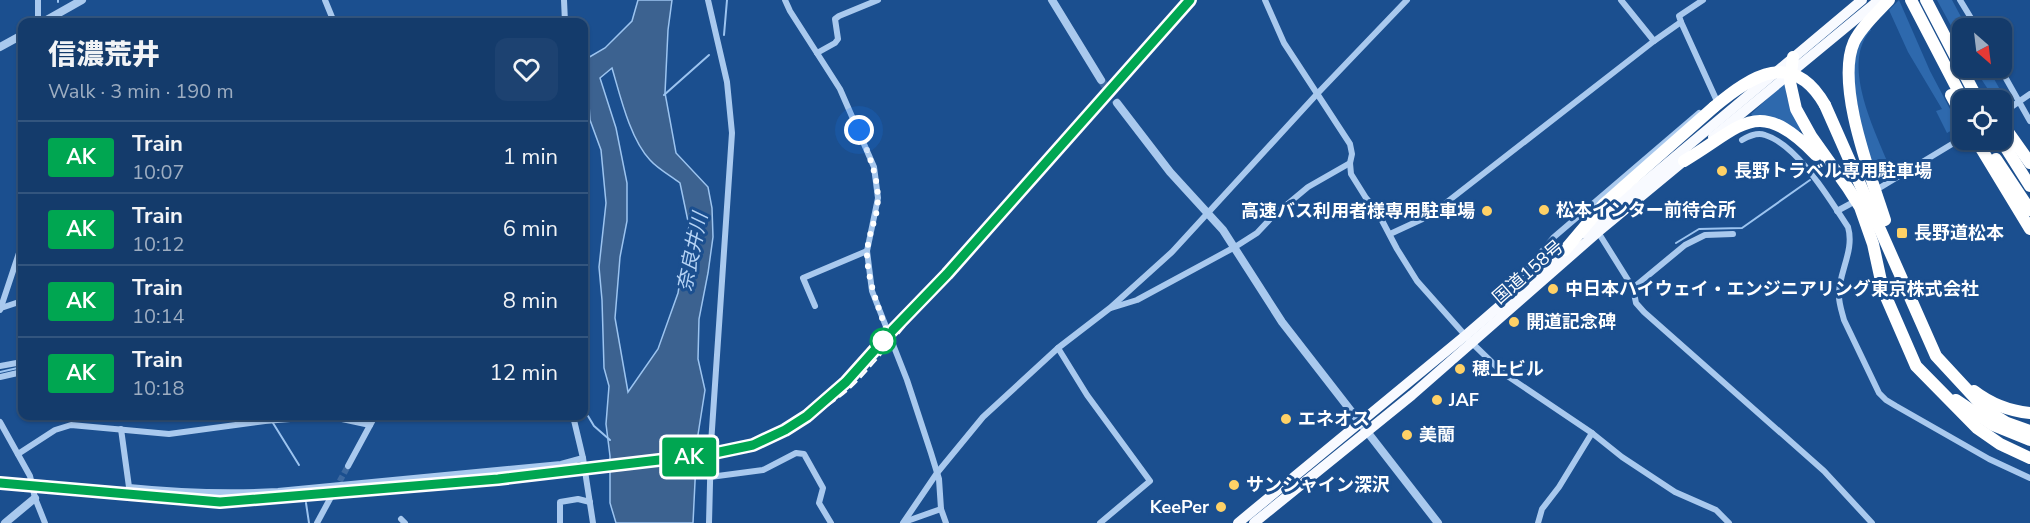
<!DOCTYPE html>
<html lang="en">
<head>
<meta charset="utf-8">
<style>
	:root { --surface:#143b6b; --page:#1d4271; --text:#f1f3f6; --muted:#9dadc1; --line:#33557e }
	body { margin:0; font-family:"Nunito Sans","Noto Sans JP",sans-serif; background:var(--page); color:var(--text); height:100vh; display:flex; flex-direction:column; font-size:22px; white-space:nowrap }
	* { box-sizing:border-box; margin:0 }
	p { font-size:20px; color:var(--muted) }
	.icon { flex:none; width:33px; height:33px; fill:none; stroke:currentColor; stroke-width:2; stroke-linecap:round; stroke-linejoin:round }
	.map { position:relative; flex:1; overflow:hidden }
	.panel { position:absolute; left:18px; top:18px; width:570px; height:402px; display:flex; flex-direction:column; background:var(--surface); border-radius:12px; box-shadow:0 2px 4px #0004,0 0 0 2px var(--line) }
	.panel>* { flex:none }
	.badge { padding:0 12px; border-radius:4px; font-size:21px; line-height:39px }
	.needle { width:39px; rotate:152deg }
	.fabs { position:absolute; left:1952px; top:18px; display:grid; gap:12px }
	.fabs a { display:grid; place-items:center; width:60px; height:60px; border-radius:12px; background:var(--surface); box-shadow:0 2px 4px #0004,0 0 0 2px var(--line); font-size:30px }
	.you { position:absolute; width:30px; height:30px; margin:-15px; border:4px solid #fff; border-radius:50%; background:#1a73e8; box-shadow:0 0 0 9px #1a73e833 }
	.map>.badge { position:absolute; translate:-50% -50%; box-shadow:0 0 0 3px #fff }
	.round { display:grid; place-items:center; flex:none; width:63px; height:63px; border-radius:12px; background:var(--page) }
	.head { display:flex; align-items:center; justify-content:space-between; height:102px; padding:0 30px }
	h1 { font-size:28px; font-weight:800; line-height:45px }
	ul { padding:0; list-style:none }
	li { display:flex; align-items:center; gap:18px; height:72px; padding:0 30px; border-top:2px solid var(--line) }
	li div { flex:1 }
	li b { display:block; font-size:22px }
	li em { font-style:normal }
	li .badge { min-width:66px; font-weight:700; text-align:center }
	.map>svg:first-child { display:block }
	.green { fill:#2e69ad }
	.water { fill:#3c6290; stroke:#9cc4f0; stroke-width:1.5; fill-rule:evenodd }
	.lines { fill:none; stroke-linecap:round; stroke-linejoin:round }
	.stream { stroke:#9cc4f0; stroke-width:2 }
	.minor-tunnel { stroke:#3d69a0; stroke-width:6; stroke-dasharray:6 3; stroke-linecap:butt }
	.tertiary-tunnel { stroke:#3d69a0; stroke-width:8; stroke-dasharray:8 4; stroke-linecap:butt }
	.minor { stroke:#a9c9ee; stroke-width:6 }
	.tertiary { stroke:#a9c9ee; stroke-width:8 }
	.trunk { stroke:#f8faff; stroke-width:10 }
	.motorway { stroke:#fff; stroke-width:12 }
	.rail { stroke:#fff; stroke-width:2; stroke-dasharray:10 4.5; stroke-linecap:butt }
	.motorway-bridge { stroke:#fff; stroke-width:12 }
	.line-casing { stroke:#fff; stroke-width:14 }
	.line { stroke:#00a651; stroke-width:9 }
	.walk { stroke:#fff; stroke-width:6; stroke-dasharray:0 10.8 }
	.poi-dot { fill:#ffd166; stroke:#1b4f8f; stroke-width:2 }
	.stop-dot { fill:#fff; stroke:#00a651; stroke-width:3 }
	.labels { text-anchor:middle; stroke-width:6; stroke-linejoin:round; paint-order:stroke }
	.poi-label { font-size:18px; font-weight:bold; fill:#fff; stroke:#1b4f8f; text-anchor:start }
	.street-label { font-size:18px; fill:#fff; stroke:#1b4f8f }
	.water-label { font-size:20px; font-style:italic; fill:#b5d3f5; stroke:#1b4f8f }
</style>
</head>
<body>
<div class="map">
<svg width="2030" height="523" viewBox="0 0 2030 523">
	<rect width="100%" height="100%" fill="#1b4f8f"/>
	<g class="green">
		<path d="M1899,0L1930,71L1959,126L1947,133L1936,111L1942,109L1908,52L1889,10Z"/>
		<path d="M1937,0H1952L1967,28H1962V46Z"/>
		<path d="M1869,28L1871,30C1841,62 1873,127 1888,163L1874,171L1867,152L1852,77L1859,42Z"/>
		<path d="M1974,68H1988L2003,95L2001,101L1995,100Z"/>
		<path d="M1785,82L1787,98L1802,128L1797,133L1777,119L1752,116L1751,114Z"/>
	</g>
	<path class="water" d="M638,0H672L668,30L665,93L676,153L708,187L712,208L713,237L708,273L699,319L698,359L705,390L697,441L693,523H616L610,503V456L606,424L609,386L604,368L602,300L599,267L606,203L601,150L590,120L586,59L605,48L632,21ZM612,68C620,95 630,139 650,160C658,169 671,176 680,183L689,226L678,293L658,349L628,392L615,318L620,257L627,221V183L616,128L600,78Z"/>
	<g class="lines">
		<g class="stream">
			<path d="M58,2V0"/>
			<path d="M724,35L727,0"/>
			<path d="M664,95L709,55"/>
			<path d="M1676,243L1699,229L1742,228L1810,180"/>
			<path d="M0,372L22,367"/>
			<path d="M588,416L594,426L610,440"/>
			<path d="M273,423L299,465"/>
			<path d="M306,503L309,523"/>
		</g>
		<path class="minor-tunnel" d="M331,497L348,466"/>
		<path class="tertiary-tunnel" d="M1101,80L1117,103"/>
		<g class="minor">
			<path d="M325,0L334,22"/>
			<path d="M564,0L565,22"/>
			<path d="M708,0L727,82L732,133L711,444L709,523"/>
			<path d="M785,0L790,11L840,89L874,167L878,198L867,251L872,291L907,380L931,453L939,479L941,509L946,523"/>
			<path d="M1265,0L1284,43L1350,144L1352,154L1350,163L1351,174L1366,198L1377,211L1397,249L1417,281L1472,343L1503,373L1592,433L1622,457L1675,492L1716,510L1729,523"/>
			<path d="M1960,0L1977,28"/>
			<path d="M38,22V0"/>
			<path d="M1681,22L1716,99"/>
			<path d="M1654,41L1681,22L1679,16L1703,0"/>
			<path d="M817,53L835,43L838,39L835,19L839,16L878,0"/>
			<path d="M2000,68L2030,121"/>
			<path d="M2004,112L2030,94"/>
			<path d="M1742,140C1749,136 1757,132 1765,135C1798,145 1830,200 1848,227C1855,251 1838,273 1839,296C1839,304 1842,312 1844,320L1879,393L1886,400L1896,406L1989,459L2030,478"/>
			<path d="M1881,187L1962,138"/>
			<path d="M1837,211L1850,204"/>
			<path d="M1598,232L1633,288L1636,303L1644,312L1824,471L1872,523"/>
			<path d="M1390,234L1429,216L1654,41L1621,0"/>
			<path d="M1633,288L1685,245L1705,235L1733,234"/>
			<path d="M1519,289L1520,275L1529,267L1554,237L1699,113"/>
			<path d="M815,306L803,278L867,251"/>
			<path d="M1,308L22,301"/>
			<path d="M1111,308L1137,300L1235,247L1257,233L1272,217L1308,187L1350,163"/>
			<path d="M0,310L20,250L22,201"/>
			<path d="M584,344V384"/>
			<path d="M1058,348L1087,395L1150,481L1100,523"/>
			<path d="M0,366L22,362"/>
			<path d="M0,377L22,372"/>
			<path d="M573,416L583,458L593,523"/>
			<path d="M0,422L30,476L35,498L45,523"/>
			<path d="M121,429L129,487C179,492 228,494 278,491L561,464L583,458"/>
			<path d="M18,454L55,430L71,425L169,434L265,421L328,416L370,425"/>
			<path d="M348,466L375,416"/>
			<path d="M710,477L763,470L796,453L804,454L823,488L819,503L831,523"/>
			<path d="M401,519L405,523"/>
			<path d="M907,521L941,509"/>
			<path d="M317,523L331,497"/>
			<path d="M560,523V502L578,499L590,502"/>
			<path d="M903,523L937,473L983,417L1058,348L1110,308L1172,252L1317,94L1407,0"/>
			<path d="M1538,523L1542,509L1559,487L1592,433"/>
		</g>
		<g class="tertiary">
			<path d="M1052,0L1101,80"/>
			<path d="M43,22L82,0"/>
			<path d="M0,47L22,35"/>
			<path d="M1117,103L1170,172L1223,230L1282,322L1438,523"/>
			<path d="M5,523L35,498"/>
		</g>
		<g class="trunk">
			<path d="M1713,137L1879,0"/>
			<path d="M1584,233L1862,0"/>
			<path d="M1238,523L1466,335L1570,245"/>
			<path d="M1254,523L1412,395L1598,232L1690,156"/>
		</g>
		<g class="motorway">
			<path d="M1911,0L1963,100"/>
			<path d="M1926,0L1978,100"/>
			<path d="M1793,57L1790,82L1796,109L1811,136L1848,188L1860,207L1873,244L1883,290L1916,366L1977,428L2000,444L2030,458"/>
			<path d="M1951,95L1962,115"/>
			<path d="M1825,105L1936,356L1986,410L2007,423L2030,431"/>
			<path d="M2001,122L2030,163"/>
			<path d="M1976,140L2030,229"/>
			<path d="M2001,140L2030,186"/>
			<path d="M1996,159L2030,210"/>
			<path d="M1684,161C1742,127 1757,94 1816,155"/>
			<path d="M1885,220C1871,176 1835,85 1854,42C1862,26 1877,13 1889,0"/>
			<path d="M1565,250L1604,204L1714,107"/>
			<path d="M1974,391C1991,404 2009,411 2030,413"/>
			<path d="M1956,400L1993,425L2030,440"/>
		</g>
		<g class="rail">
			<path d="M941,281L1190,0"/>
			<path d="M0,483L220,502L498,479L728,451C767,441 819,416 849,389C859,380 868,369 877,359C901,331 924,303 947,274"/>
		</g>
		<path class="motorway-bridge" d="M1714,107C1752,75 1793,49 1825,105"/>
	</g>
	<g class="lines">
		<g class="line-casing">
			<path id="line" d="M0,483L220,502L498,479L710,454L753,445L785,430L807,416L846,382L888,335L947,274L1190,0"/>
		</g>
		<use href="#line" class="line"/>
		<path class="walk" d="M859,130C869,156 881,181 877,210C874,224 867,240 867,255C868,283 879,308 888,335L883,341"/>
	</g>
	<g class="poi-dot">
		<circle cx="1722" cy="171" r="6"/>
		<circle cx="1544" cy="210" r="6"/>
		<circle cx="1487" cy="211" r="6"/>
		<rect x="1896" y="227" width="12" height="12" rx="3"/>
		<circle cx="1553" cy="289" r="6"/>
		<circle cx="1514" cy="322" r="6"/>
		<circle cx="1460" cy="369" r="6"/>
		<circle cx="1437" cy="400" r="6"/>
		<circle cx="1286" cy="419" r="6"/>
		<circle cx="1407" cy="435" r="6"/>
		<circle cx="1234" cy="485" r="6"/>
		<circle cx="1221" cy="507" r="6"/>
	</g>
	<circle class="stop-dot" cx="883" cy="341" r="12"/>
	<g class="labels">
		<g class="poi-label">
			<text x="1734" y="177">長野トラベル専用駐車場</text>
			<text x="1556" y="216">松本インター前待合所</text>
			<text x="1475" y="217" text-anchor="end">高速バス利用者様専用駐車場</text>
			<text x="1914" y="239">長野道松本</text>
			<text x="1565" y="295">中日本ハイウェイ・エンジニアリング東京株式会社</text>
			<text x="1526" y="328">開道記念碑</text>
			<text x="1472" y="375">穂上ビル</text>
			<text x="1449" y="406">JAF</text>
			<text x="1298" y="425">エネオス</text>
			<text x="1419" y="441">美蘭</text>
			<text x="1246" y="491">サンシャイン深沢</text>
			<text x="1209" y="513" text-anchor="end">KeePer</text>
		</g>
		<g class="street-label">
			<text transform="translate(1528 272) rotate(-41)" y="6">国道158号</text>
		</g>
		<g class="water-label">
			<text transform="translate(692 252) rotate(-78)" y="7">奈良井川</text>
		</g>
	</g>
</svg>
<div class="fabs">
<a><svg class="needle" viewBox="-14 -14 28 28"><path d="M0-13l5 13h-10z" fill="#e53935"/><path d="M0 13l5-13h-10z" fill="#9dadc1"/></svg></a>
<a><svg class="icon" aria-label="locate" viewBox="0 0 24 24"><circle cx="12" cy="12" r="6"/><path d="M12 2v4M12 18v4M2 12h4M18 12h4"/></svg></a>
</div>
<div class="you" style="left:859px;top:130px"></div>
<b class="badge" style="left:689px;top:457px;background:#00a651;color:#fff">AK</b>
<section class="panel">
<div class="head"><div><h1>信濃荒井</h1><p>Walk · 3 min · 190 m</p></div><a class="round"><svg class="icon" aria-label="heart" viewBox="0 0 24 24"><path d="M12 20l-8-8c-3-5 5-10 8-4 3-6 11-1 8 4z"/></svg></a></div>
<ul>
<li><span class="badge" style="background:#00a651;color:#fff">AK</span><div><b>Train</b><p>10:07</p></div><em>1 min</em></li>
<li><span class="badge" style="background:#00a651;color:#fff">AK</span><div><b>Train</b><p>10:12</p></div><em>6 min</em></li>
<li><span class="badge" style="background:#00a651;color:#fff">AK</span><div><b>Train</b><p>10:14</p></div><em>8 min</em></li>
<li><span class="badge" style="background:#00a651;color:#fff">AK</span><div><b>Train</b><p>10:18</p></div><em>12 min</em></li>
</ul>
</section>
</div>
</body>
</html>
